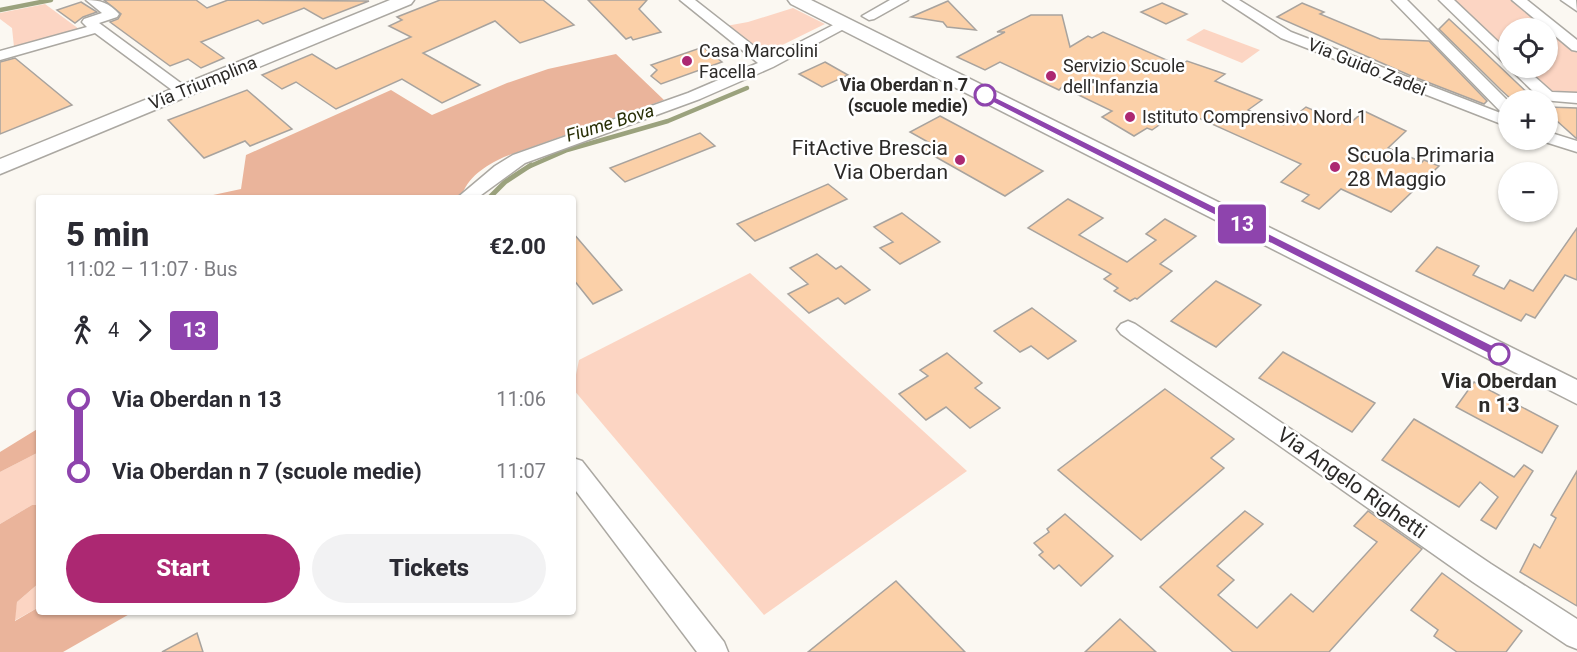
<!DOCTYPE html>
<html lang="en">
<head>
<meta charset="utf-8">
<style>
	:root { --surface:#fff; --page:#f2f2f3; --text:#2b2b33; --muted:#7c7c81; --accent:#ac2872 }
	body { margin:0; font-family:Roboto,sans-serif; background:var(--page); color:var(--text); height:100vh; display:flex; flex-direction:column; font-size:22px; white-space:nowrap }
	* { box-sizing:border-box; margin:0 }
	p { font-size:20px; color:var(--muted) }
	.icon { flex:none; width:33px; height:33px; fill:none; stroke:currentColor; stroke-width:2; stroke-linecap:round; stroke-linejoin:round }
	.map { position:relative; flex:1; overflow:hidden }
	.panel { position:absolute; left:36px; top:195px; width:540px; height:420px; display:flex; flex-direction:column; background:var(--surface); border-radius:6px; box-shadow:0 2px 4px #0004 }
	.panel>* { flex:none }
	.badge { padding:0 12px; border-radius:4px; font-size:21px; line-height:39px }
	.buttons { position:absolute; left:1498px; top:18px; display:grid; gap:12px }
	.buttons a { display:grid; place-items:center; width:60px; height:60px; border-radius:50%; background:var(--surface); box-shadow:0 2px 4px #0004; font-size:30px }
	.map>.badge { position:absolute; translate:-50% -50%; box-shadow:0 0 0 3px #fff }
	.legs { display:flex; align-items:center; gap:9px; height:66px; padding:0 30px; font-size:20px }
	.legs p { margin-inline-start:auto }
	.overview { display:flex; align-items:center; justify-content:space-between; height:102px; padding:0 30px }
	h1 { font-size:33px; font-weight:800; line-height:45px }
	.cta { display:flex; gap:12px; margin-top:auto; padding:12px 30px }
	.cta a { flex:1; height:69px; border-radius:36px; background:var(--accent); color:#fff; font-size:24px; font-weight:800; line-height:69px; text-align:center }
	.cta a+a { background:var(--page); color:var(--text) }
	ul { padding:0 30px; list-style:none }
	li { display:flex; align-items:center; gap:21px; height:72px; font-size:22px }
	li i { display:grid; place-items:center; width:9px; height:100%; margin:0 8px; background:currentColor }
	li i::after { content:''; width:15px; height:15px; margin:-8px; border:4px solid; border-radius:50%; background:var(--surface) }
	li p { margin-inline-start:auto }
	li:first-child i { background:linear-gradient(#0000 50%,currentColor 0) }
	li:last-child i { background:linear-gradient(currentColor 50%,#0000 0) }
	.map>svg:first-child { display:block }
	.green { fill:#fcd5c3 }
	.forest { fill:#eab49b }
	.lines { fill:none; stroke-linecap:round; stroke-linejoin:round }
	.stream-far1 { stroke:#9ba27d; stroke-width:4.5 }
	.stream { stroke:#9ba27d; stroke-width:5 }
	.building { fill:#fbd0a8; stroke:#a8a39e; stroke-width:1.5 }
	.minor-casing { stroke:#aba8a2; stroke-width:3 }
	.major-casing { stroke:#aba8a2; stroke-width:3 }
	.minor { fill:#fff; fill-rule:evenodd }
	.major { fill:#fff; fill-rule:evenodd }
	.line-1 { fill:#8e44ad; stroke:#fff; stroke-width:1.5 }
	.poi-dot { fill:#ac2872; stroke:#fff; stroke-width:2 }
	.stop-1-dot { fill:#fff; stroke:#8e44ad; stroke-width:3 }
	.labels { text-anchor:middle; stroke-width:5; stroke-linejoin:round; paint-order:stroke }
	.far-poi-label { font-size:18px; fill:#2c2a28; stroke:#fff; text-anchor:start }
	.far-street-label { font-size:18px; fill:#2c2a28; stroke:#fff }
	.far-stop-label { font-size:18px; font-weight:bold; fill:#2c2a28; stroke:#fff; text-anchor:end }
	.far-water-label { font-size:18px; font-style:italic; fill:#272e05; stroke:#fff }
	.poi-label { font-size:21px; fill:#2c2a28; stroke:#fff; text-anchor:end }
	.stop-label { font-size:21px; font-weight:bold; fill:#2c2a28; stroke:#fff }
	.street-label { font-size:21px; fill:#2c2a28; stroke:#fff }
</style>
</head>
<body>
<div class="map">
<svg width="1577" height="652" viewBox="0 0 1577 652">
	<rect width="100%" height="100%" fill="#fbf8f2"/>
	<g class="green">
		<path d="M1450,0H1515L1577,52V92H1549L1523,68H1548V28H1509V54Z"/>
		<path d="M45,4L79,29L14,47L12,28L0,19V13Z"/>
		<path d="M793,8L825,24L764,54L726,26L748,22Z"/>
		<path d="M1204,29L1260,50L1242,63L1186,40Z"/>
		<path d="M750,273L967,471L764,615L573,389L579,360Z"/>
		<path d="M39,452V505H32L0,524V472Z"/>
		<path d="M39,583V607L14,621L17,602Z"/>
	</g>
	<g class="forest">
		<path d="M616,54L664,100L504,157C485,166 467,177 461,198H199L241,189L246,155L391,90L432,115L507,83L548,69Z"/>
		<path d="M39,428V452L0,472V452Z"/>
		<path d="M32,505H39V583L17,602L15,621L39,607V612H54L58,615L62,612H133L63,652H0V524Z"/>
	</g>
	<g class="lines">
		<g class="stream-far1">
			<path d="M0,10L51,0"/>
			<path d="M528,167L567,150L668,121L747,88"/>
		</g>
		<path class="stream" d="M489,198L505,182L531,165"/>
	</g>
	<g class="building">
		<path d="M104,0H196L207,8L228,0L369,1L323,19L304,8L263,24L258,20L201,42L224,58L201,68L188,59L170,66L110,22L118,19L121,14Z"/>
		<path d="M440,0H543L574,25L520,43L495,21L423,53L480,85L442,103L402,79L336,109L296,82L282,89L262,75L312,54L336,69L411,37L389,26L402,20L397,17Z"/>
		<path d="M588,0H647L639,9L661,32L633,40L631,37L626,39Z"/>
		<path d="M948,1L976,30L947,27L943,22L911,17Z"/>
		<path d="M81,2L97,12L83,17L75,23L57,10Z"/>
		<path d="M1162,3L1187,14L1166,24L1141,12Z"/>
		<path d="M1302,3L1324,12L1320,14L1380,39L1429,41L1487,101L1484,104L1409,75L1277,17Z"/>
		<path d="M1031,15H1062L1070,47L1088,36L1092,38L1103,32L1180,66L1187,61L1225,74L1215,81L1262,100L1248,110L1283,125L1306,107L1348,125L1364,111L1406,131L1388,148L1422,162L1424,160L1439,166L1391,212L1341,189L1319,209L1302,201L1309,195L1281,182L1301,164L1181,110L1152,130L1147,128L1134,136L1102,117L1112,111L1062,87L1059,90L1000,62L985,70L957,57L1005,32H997Z"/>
		<path d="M1449,19L1476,44L1535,100H1512L1501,90L1439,29Z"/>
		<path d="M703,47L722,62L661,84L651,76L657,70L651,65Z"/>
		<path d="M15,58L72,105L0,134V62Z"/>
		<path d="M825,62L848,75L822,87L799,74Z"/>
		<path d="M247,90L292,129L250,146L245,141L204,158L168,120Z"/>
		<path d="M1548,107L1577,108V139L1548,113Z"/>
		<path d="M940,116L1043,171L1005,196L918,147L928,142L910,132Z"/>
		<path d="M700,133L715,146L625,182L610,168Z"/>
		<path d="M828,184L847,199L755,241L737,224Z"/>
		<path d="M1068,199L1103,218L1079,235L1127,262L1156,240L1146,234L1165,219L1196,236L1160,264L1172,271L1137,299L1135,298L1130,301L1114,291L1118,288L1104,279L1111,274L1028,228Z"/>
		<path d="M902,213L940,242L900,264L880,248L893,242L874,227Z"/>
		<path d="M1577,228V280L1565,275L1535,318L1526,314L1521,321L1416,271L1437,247L1479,266L1473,275L1504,289L1510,280L1533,291Z"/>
		<path d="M573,233L622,290L593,304L573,279Z"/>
		<path d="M817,254L836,269L841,266L870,290L845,304L838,298L809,313L788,294L808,284L790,268Z"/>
		<path d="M1216,281L1261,305L1216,347L1171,321Z"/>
		<path d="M1032,308L1076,341L1048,359L1031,346L1020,352L994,331Z"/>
		<path d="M1283,352L1375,403L1352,432L1259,378Z"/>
		<path d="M947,353L982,383L975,388L1000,408L970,428L946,407L926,420L899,394L928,376L920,370Z"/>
		<path d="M1474,382L1558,426L1542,453L1456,407Z"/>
		<path d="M1165,389L1234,439L1211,458L1224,468L1141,540L1058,470Z"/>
		<path d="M1414,419L1514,477L1524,465L1533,471L1496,529L1481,520L1498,497L1480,482L1459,507L1382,460Z"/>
		<path d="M1577,471V606L1520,572L1534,544L1540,548L1556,518L1551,515Z"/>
		<path d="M1245,511L1263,524L1217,566L1234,580L1218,595L1257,628L1291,594L1313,612L1377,542L1354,526L1368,511L1422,549L1329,652H1233L1160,587Z"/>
		<path d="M1065,514L1113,556L1081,586L1059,565L1054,569L1039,555L1043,552L1034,543L1049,532L1047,529Z"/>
		<path d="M1442,573L1522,631L1506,652H1457L1434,636L1438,630L1411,610Z"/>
		<path d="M896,581L965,652H808Z"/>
		<path d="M1120,619L1156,652H1085Z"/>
		<path d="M197,633L203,652H162Z"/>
	</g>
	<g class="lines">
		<g class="minor-casing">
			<g id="minor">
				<path d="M86,0C101,0 109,3 119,14L117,17L99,23L182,84L185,87L182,90H172L95,33L0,60V51L87,27L82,22L84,19L102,13Z"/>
				<path d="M680,0H695L769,58L841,21H851L853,24L773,67L700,99L525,163L477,198H457L495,166L513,155L688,93L758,63Z"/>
				<path d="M890,0H908L874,19L869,20L862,16Z"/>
				<path d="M1223,0H1239L1291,32L1503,114L1392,0H1407L1509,102V116L1505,115L1509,116V127L1281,38Z"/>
				<path d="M1439,0H1454L1509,52V64L1504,63Z"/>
				<path d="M1512,0H1527L1577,40V51L1572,50Z"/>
				<path d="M1561,0H1576L1577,11Z"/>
				<path d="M1509,68H1525L1552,92L1577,93V103L1542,100Z"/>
				<path d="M1548,132L1577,141V152L1542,141L1548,140Z"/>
				<path d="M1128,321L1135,324L1491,564L1577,619V649L1567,645L1473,582L1121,334L1117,329L1121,324Z"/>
				<path d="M573,458L582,461L724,642L728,652H697L573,487Z"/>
			</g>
		</g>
		<g class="major-casing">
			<g id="major">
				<path d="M390,0H414L411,4L0,174V159Z"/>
				<path d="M788,0H811L1577,380V404L791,4Z"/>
			</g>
		</g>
		<use href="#minor" class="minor"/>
		<use href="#major" class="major"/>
	</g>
	<path class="line-1" d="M985,92L1504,351L1505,354L1499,358L1495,357L982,97L981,95Z"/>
	<g class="poi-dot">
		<circle cx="687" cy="61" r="6"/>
		<circle cx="1051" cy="76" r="6"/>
		<circle cx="1130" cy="117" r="6"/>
		<circle cx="960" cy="160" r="6"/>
		<circle cx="1335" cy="167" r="6"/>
	</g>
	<g class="stop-1-dot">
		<circle cx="985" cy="95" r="10"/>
		<circle cx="1499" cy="354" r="10"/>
	</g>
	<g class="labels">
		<g class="far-poi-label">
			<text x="699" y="57">Casa Marcolini<tspan x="699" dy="21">Facella</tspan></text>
			<text x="1063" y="72">Servizio Scuole<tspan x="1063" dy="21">dell'Infanzia</tspan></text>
			<text x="1142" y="123">Istituto Comprensivo Nord 1</text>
		</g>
		<g class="far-street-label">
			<text transform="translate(1367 67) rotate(22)" y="6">Via Guido Zadei</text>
			<text transform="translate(203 83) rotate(-22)" y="6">Via Triumplina</text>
		</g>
		<g class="far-stop-label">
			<text x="968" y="91">Via Oberdan n 7<tspan x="968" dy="21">(scuole medie)</tspan></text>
		</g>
		<g class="far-water-label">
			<text transform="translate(610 123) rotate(-17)" y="6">Fiume Bova</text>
		</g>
		<g class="poi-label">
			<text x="948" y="155">FitActive Brescia<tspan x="948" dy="24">Via Oberdan</tspan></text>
			<text x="1347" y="162" text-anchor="start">Scuola Primaria<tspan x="1347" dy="24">28 Maggio</tspan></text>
		</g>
		<g class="stop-label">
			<text x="1499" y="388">Via Oberdan<tspan x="1499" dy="24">n 13</tspan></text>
		</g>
		<g class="street-label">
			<text transform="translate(1352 483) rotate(35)" y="7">Via Angelo Righetti</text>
		</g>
	</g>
</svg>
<div class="buttons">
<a><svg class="icon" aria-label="locate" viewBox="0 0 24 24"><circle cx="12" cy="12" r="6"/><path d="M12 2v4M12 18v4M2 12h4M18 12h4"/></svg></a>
<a>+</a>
<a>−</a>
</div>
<b class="badge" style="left:1242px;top:224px;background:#8e44ad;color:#fff">13</b>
<section class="panel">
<div class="overview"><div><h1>5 min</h1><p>11:02 – 11:07 · Bus</p></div><b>€2.00</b></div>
<div class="legs"><svg class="icon" aria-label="walk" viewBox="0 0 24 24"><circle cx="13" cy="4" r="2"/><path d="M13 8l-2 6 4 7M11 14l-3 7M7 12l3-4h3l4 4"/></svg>4<svg class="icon" aria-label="forward" viewBox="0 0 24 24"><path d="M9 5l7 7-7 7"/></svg><b class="badge" style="background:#8e44ad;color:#fff">13</b></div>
<ul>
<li><i style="color:#8e44ad"></i><b>Via Oberdan n 13</b><p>11:06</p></li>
<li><i style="color:#8e44ad"></i><b>Via Oberdan n 7 (scuole medie)</b><p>11:07</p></li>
</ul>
<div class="cta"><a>Start</a><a>Tickets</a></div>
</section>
</div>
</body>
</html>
